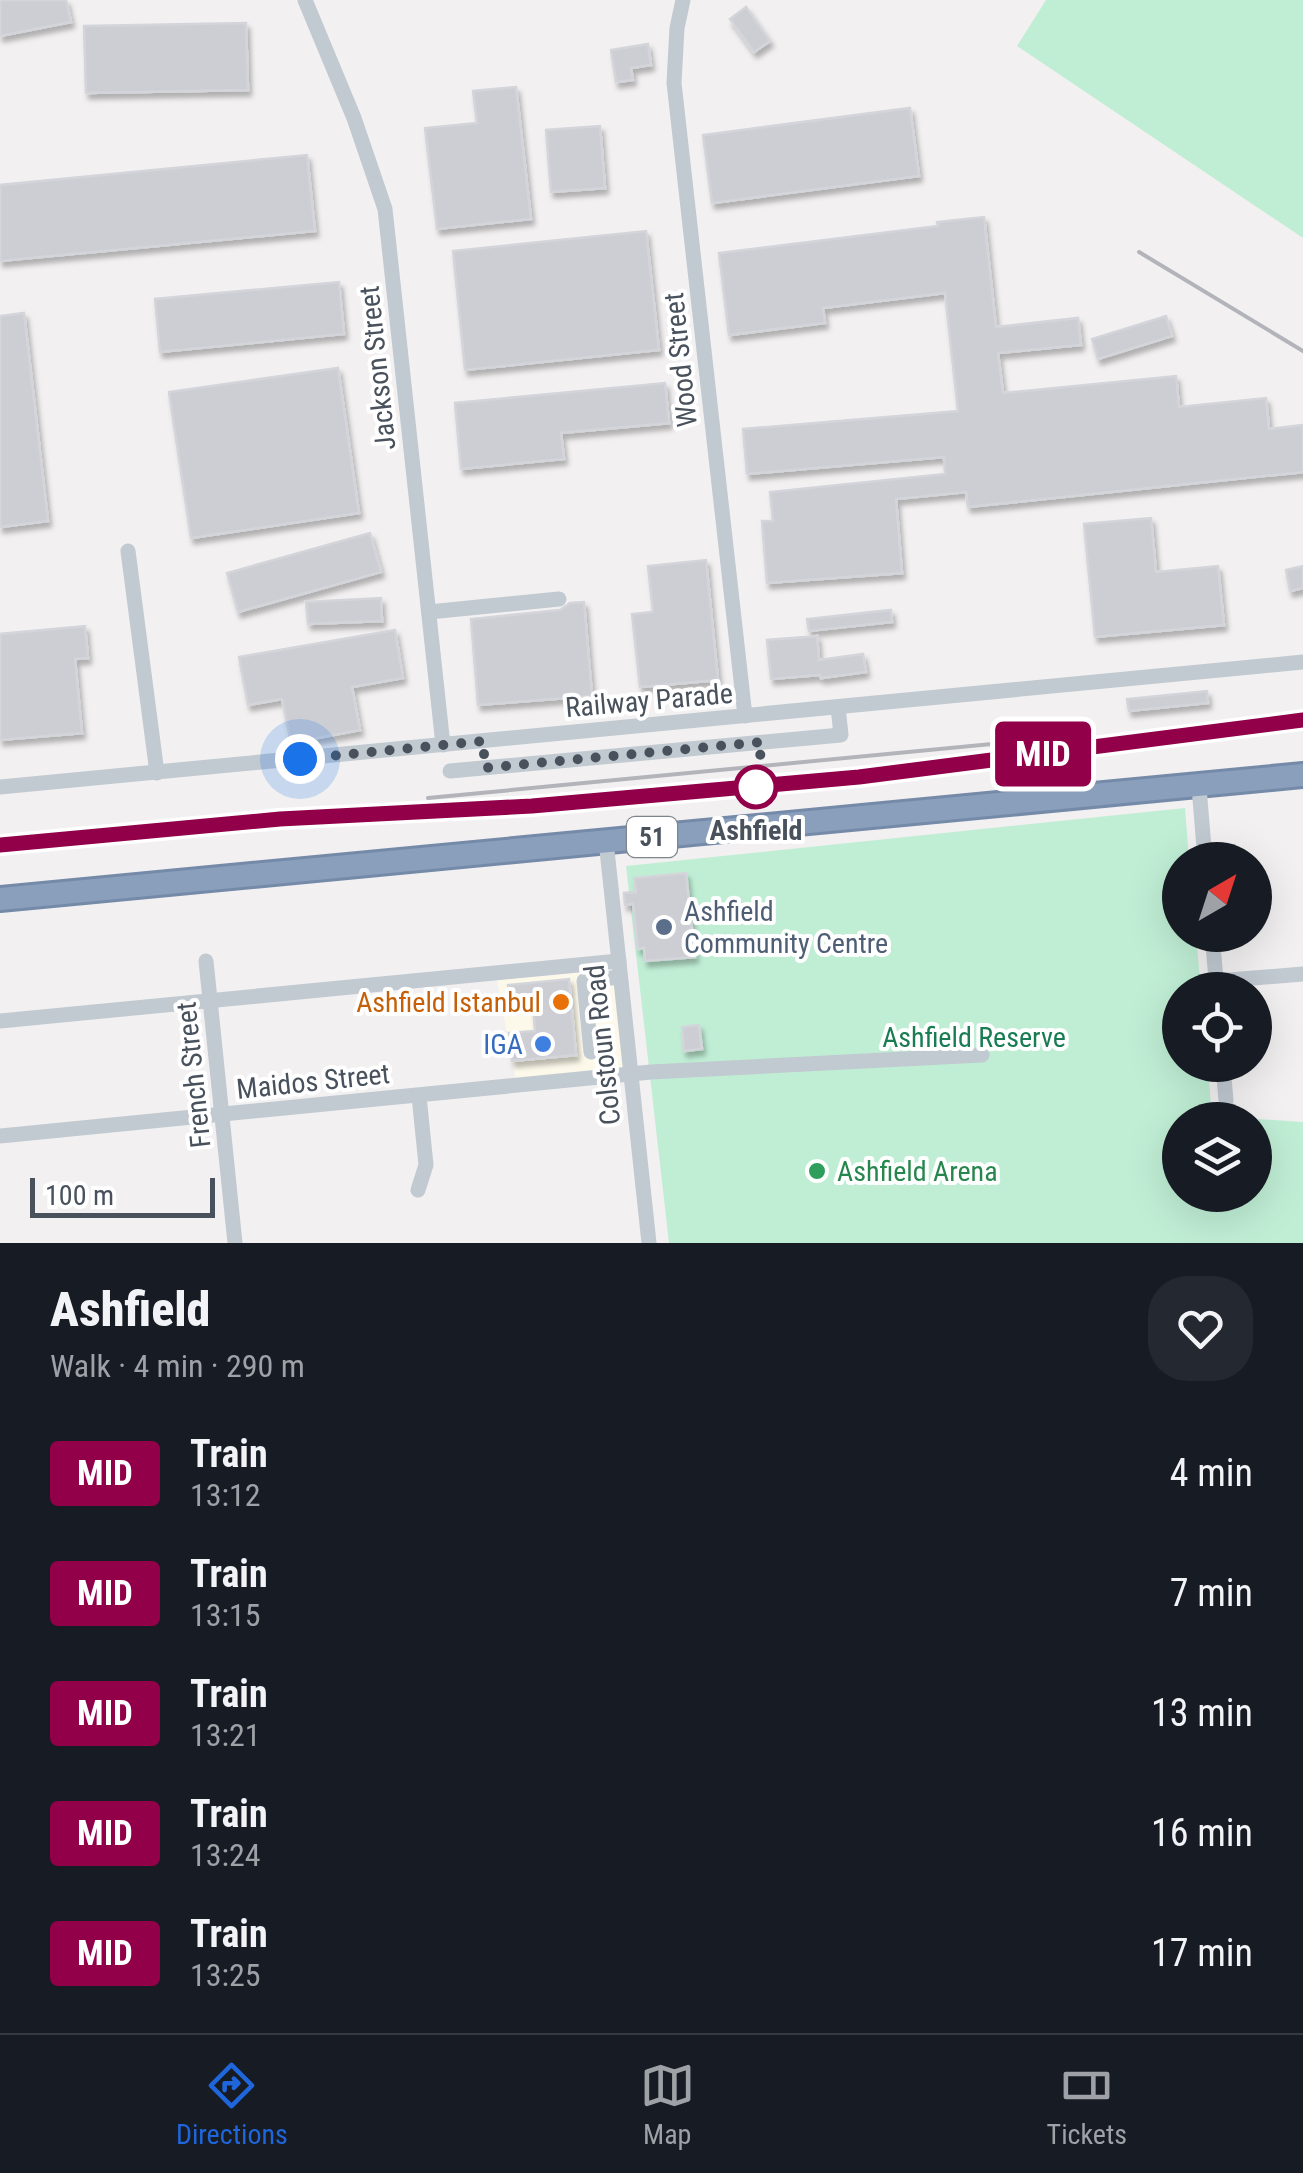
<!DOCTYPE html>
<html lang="en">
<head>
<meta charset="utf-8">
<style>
	:root { --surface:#171b24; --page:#242831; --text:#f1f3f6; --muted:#9ea1a6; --line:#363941; --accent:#1f66dc }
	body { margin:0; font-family:"Roboto Condensed",sans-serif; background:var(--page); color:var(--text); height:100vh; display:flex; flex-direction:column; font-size:38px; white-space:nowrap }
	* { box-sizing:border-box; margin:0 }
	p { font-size:32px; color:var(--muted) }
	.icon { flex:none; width:55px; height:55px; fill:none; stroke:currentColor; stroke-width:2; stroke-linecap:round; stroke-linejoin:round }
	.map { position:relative; height:1243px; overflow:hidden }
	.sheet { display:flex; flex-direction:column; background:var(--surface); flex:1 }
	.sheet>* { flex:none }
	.badge { padding:0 20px; border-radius:8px; font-size:35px; line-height:65px }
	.needle { width:65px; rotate:39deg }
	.controls { position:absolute; left:1162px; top:842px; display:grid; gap:20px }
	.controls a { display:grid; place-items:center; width:110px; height:110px; border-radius:50%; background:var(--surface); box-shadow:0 10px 40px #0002; font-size:50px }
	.scale { position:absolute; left:30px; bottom:25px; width:185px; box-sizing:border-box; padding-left:10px; border:5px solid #48515c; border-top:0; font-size:28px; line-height:35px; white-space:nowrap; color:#48515c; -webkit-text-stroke:8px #fff; paint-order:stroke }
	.you { position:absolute; width:50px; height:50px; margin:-25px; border:8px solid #fff; border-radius:50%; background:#1a73e8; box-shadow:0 0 0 15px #1a73e833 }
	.map>.badge { position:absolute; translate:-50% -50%; box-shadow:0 0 0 5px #fff }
	.round { display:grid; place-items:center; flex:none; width:105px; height:105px; border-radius:40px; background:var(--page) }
	.overview { display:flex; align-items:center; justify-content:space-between; height:170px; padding:0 50px }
	h1 { font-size:48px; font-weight:800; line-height:75px }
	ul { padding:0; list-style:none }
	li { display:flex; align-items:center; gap:30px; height:120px; padding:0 50px }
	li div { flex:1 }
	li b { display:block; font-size:38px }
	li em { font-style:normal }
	li .badge { min-width:110px; font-weight:700; text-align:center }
	.menu { display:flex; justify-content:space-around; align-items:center; height:140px; border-top:2px solid var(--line); background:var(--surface); font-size:28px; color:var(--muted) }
	.menu a { display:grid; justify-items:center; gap:5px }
	.menu .active { color:var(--accent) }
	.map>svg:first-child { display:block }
	.commercial { fill:#fcf8ea }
	.green { fill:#c0eed5 }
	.building { fill:#cdced4; stroke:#d4d5db; stroke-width:2.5; filter:url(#shadow) }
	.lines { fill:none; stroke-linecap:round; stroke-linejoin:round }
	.highway-casing { stroke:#748aa8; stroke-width:28 }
	.minor { stroke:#c1c9d1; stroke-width:15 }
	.highway { stroke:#899fbc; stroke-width:22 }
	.rail { stroke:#b2b4ba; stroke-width:4 }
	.line-casing { stroke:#fff; stroke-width:22 }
	.line { stroke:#910048; stroke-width:15 }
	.walk { stroke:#48515c; stroke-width:10; stroke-dasharray:0 18 }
	.stop-dot { fill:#fff; stroke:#910048; stroke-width:5 }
	.service-dot { fill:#5c6f8a; stroke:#fff; stroke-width:4 }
	.food-dot { fill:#e8710a; stroke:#fff; stroke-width:4 }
	.shop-dot { fill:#3f7fe0; stroke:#fff; stroke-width:4 }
	.leisure-dot { fill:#2e9e5b; stroke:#fff; stroke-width:4 }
	.labels { text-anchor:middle; stroke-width:8; stroke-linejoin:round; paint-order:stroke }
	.shield { fill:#fff; stroke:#7f858d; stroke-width:2.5 }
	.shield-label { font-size:25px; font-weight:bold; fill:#48515c }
	.street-label { font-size:28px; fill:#48515c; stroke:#fff }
	.stop-label { font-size:28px; font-weight:bold; fill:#48515c; stroke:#fff }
	.service-label { font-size:28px; fill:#4e5e75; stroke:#fff; text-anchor:start }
	.food-label { font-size:28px; fill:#c56008; stroke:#fff; text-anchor:end }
	.park-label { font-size:28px; fill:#1a7c52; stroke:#fff }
	.shop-label { font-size:28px; fill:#366cbe; stroke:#fff; text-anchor:end }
	.leisure-label { font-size:28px; fill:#27864d; stroke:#fff; text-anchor:start }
</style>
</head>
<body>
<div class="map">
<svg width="1303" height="1243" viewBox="0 0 1303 1243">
	<defs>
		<filter id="shadow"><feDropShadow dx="3" dy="5.5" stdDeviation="2.5" flood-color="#0004"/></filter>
	</defs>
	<rect width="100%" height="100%" fill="#f2f0f0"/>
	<path class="commercial" d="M619,969L631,1076L517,1086L497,980Z"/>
	<g class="green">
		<path d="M1046,0H1303V238L1017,46Z"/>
		<path d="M1185,808L1189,860H1180V935H1196L1201,990H1180V1065H1208L1212,1120H1180V1195H1255V1120H1227L1229,1117L1303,1122V1243H669L626,866Z"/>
	</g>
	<g class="building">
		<path d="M0,0H66L71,22L0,36Z"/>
		<path d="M746,7L770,41L754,52L730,19Z"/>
		<path d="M246,23L248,90L86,93L84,26Z"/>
		<path d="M648,44L651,65L631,68L633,80L616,82L611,50Z"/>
		<path d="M516,87L531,219L437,229L425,128L477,123L473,91Z"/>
		<path d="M910,108L919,176L712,203L703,135Z"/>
		<path d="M600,126L605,188L551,192L546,130Z"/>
		<path d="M307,155L315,231L0,261V185Z"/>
		<path d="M984,217L996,327L1078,318L1081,345L998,353L1003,393L1176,376L1179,407L1266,398L1269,429L1303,425V472L968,507L966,492L896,499L902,573L767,583L762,521H773L770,492L945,474L944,457L747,474L743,429L958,411L945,293L823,308L825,323L729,335L719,253L938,226L937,222Z"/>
		<path d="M646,231L659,350L465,370L453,251Z"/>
		<path d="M339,282L344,334L160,352L155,299Z"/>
		<path d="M24,313L48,521L0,527V316Z"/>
		<path d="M1166,316L1172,336L1098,359L1092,339Z"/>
		<path d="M338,368L359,513L191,538L169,392Z"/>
		<path d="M665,383L669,423L561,433L564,459L461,469L455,403Z"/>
		<path d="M1151,518L1156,572L1218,566L1224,625L1095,637L1084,524Z"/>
		<path d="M370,533L381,572L238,612L227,573Z"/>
		<path d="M706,560L718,680L640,687L632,614L653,612L648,566Z"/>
		<path d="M1303,566V588L1290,591L1286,570Z"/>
		<path d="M381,598L382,621L308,624L306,602Z"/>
		<path d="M584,602L592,696L478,705L471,619L560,610L570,603Z"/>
		<path d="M891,610L892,622L809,631L807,619Z"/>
		<path d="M85,626L88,658L75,659L82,733L0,740V634Z"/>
		<path d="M395,630L403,678L352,687L360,730L291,743L282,699L248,705L239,657Z"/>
		<path d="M817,636L819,660L863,654L866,672L821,678L820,675L771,679L767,640Z"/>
		<path d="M1207,691L1208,703L1129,711L1127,699Z"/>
		<path d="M686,873L695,957L645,961L644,948L638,949L633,904L625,905L624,893L636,892L634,878Z"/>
		<path d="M569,979L576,1055L512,1061L509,1033L535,1031L532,997L509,999L508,985Z"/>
		<path d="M699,1025L702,1049L684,1051L682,1027Z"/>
	</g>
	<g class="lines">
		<g class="highway-casing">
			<path id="highway" d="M0,899L1303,775"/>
		</g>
		<g class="minor">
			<path d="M305,0L354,118L385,209L443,745"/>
			<path d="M683,0L677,28L674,83L745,716"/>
			<path d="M128,551L157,773"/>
			<path d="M429,612L559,599"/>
			<path d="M450,771L841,735L838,707"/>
			<path d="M0,787L1303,662"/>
			<path d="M1199,787L1205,860"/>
			<path d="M606,841L649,1243"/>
			<path d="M1212,935L1217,990"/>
			<path d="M206,961L235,1243"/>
			<path d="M1216,981L1303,974"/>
			<path d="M0,1021L619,961"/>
			<path d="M591,1052L584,981L620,977"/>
			<path d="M1223,1065L1226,1101"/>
			<path d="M0,1136L651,1072L982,1055"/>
			<path d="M418,1190L426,1165L419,1096"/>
		</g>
		<use href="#highway" class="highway"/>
		<g class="rail">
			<path d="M1139,252L1303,351"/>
			<path d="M428,798L1085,735"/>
			<path d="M0,845L280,819L642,798L889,774L1303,720"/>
		</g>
	</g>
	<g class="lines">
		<g class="line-casing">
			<path id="line" d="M0,845L280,819L532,806L859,777L1303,720"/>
		</g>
		<use href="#line" class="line"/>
		<path class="walk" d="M300,759L484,741V768L762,742L756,787"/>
	</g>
	<circle class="stop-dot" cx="756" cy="787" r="20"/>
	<circle class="service-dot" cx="664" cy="927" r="10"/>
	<circle class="food-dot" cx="561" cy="1002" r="10"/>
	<circle class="shop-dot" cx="543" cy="1044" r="10"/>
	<circle class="leisure-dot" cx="817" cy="1171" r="10"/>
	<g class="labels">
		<rect class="shield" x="627" y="817" width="50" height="40" rx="8"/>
		<g class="shield-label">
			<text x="652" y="846">51</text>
		</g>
		<g class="street-label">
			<text transform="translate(680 360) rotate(-96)" y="10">Wood Street</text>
			<text transform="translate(377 368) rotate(-96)" y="10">Jackson Street</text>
			<text transform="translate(649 700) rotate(-5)" y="10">Railway Parade</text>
			<text transform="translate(602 1045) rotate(-96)" y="10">Colstoun Road</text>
			<text transform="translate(193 1075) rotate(-96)" y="10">French Street</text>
			<text transform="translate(313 1081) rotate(-6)" y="10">Maidos Street</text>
		</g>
		<g class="stop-label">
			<text x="756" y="840">Ashfield</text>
		</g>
		<g class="service-label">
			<text x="684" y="921">Ashfield<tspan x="684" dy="32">Community Centre</tspan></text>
		</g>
		<g class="food-label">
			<text x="541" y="1012">Ashfield Istanbul</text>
		</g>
		<g class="park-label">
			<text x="974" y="1047">Ashfield Reserve</text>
		</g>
		<g class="shop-label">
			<text x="523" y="1054">IGA</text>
		</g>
		<g class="leisure-label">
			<text x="837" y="1181">Ashfield Arena</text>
		</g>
	</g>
</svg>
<div class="controls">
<a><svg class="needle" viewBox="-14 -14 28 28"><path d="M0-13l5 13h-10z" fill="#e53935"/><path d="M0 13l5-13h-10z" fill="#9ea1a6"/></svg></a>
<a><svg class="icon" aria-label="locate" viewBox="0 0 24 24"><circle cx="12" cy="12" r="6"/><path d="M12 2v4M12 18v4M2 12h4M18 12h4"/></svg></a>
<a><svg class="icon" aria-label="layers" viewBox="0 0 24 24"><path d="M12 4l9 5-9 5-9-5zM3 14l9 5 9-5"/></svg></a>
</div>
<div class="scale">100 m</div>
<div class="you" style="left:300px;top:759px"></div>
<b class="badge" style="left:1043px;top:754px;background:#910048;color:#fff">MID</b>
</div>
<section class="sheet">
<div class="overview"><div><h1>Ashfield</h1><p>Walk · 4 min · 290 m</p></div><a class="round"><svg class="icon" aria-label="heart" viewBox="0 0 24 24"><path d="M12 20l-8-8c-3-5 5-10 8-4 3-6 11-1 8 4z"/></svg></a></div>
<ul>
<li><span class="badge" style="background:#910048;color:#fff">MID</span><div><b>Train</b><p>13:12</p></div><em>4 min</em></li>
<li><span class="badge" style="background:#910048;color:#fff">MID</span><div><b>Train</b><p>13:15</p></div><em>7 min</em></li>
<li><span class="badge" style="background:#910048;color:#fff">MID</span><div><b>Train</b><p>13:21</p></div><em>13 min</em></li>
<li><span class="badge" style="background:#910048;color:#fff">MID</span><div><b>Train</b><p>13:24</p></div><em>16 min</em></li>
<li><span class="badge" style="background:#910048;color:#fff">MID</span><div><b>Train</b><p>13:25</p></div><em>17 min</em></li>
</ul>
</section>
<nav class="menu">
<a class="active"><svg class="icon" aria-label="directions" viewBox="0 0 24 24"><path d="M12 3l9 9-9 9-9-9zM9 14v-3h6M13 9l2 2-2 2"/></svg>Directions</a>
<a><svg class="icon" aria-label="map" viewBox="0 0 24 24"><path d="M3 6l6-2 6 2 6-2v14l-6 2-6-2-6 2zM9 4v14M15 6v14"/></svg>Map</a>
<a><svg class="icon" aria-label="tickets" viewBox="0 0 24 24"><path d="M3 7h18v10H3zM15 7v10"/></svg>Tickets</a>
</nav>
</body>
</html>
